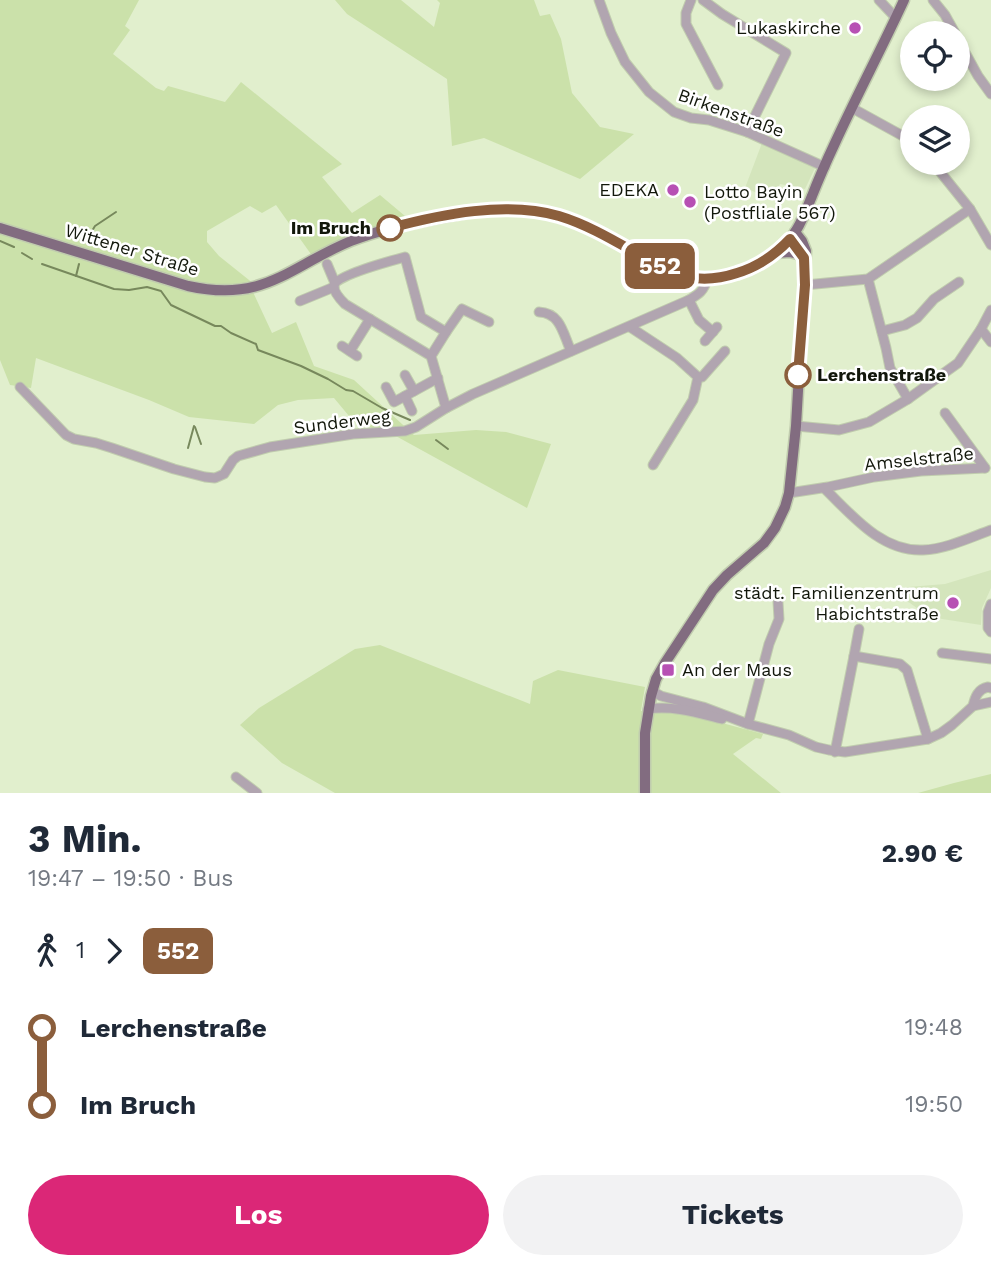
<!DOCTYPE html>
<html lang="de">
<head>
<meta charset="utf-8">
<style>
	:root { --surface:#fff; --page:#f2f2f3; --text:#1f2937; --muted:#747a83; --accent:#db2777 }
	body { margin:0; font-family:"Work Sans",sans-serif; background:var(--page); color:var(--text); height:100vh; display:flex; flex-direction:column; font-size:26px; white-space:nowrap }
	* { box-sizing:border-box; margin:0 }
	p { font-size:23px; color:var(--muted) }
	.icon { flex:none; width:38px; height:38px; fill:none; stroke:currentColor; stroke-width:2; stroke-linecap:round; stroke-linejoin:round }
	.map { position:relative; height:793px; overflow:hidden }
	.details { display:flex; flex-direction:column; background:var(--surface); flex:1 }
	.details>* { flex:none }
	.badge { padding:0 14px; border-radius:10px; font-size:24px; line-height:46px }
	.controls { position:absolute; left:900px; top:21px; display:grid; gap:14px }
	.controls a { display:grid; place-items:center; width:70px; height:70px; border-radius:50%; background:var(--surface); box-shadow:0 4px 10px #0003; font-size:35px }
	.map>.badge { position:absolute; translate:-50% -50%; box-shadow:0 0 0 4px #fff }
	.legs { display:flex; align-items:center; gap:10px; height:77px; padding:0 28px; font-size:23px }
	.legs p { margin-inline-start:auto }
	.head { display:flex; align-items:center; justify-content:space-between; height:119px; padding:0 28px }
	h1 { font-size:38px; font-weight:700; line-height:52px }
	.cta { display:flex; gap:14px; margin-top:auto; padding:14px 28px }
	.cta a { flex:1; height:80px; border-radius:42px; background:var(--accent); color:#fff; font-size:28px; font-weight:700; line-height:80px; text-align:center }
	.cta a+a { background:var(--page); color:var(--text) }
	ul { padding:0 28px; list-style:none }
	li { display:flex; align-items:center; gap:24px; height:77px; font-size:26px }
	li i { display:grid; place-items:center; width:10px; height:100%; margin:0 9px; background:currentColor }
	li i::after { content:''; width:18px; height:18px; margin:-9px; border:5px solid; border-radius:50%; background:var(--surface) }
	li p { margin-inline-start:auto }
	li:first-child i { background:linear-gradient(#0000 50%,currentColor 0) }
	li:last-child i { background:linear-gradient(currentColor 50%,#0000 0) }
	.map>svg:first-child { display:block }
	.built { fill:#d4e5bc }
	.green { fill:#cbe1aa }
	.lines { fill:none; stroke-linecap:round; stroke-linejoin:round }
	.stream { stroke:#77885c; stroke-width:2 }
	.minor-casing { stroke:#c0ccae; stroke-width:11 }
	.major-casing { stroke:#c0ccae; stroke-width:13 }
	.minor { stroke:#b1a5b0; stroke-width:9 }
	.major { stroke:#826c80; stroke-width:10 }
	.line-1-casing { stroke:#fff; stroke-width:16 }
	.line-1 { stroke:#8b5e3c; stroke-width:10 }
	.poi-dot { fill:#b750b4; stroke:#fff; stroke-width:2.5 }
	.stop-1-dot { fill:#fff; stroke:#8b5e3c; stroke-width:3.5 }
	.labels { text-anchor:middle; stroke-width:5; stroke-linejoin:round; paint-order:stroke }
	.poi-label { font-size:18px; fill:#12170b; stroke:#fff; text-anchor:end }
	.street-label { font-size:18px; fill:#12170b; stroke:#fff }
	.stop-label { font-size:18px; font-weight:bold; fill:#12170b; stroke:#fff; text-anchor:end }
</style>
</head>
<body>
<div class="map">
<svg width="991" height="793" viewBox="0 0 991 793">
	<rect width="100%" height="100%" fill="#e1efcd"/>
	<g class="built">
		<path d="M762,143L815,168L805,189L780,184L772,199L745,188Z"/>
		<path d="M991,570V588L982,608L981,625L929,617L910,603L897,597L896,588L945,584Z"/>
	</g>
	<g class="green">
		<path d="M0,0H139L125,26L130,30L113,54L156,88L164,91L168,86L225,102L241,82L342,164L322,177L352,213L380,195L405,216V220L313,257L276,205L262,213L250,206L207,231V242L219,256L254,284L233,287L195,284L0,225Z"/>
		<path d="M335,0H401L434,27L440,3L437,0H534L540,16L550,14L561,39L572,93L600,127L634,134L580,179L484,138L452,146L447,79L347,14Z"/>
		<path d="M0,231L193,291L231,295L253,292L272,333L296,322L314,366L354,380L414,435L476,430L506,432L551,444L527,508L394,435L354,422L334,398L298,400L278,405L254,424L189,417L149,400L36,358L31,388L10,385L0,360Z"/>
		<path d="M380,645L530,704L533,681L558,670L645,687L641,711L670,709L763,734L761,739L756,738L733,754L781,793H335L282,763L240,725L259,708L355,649Z"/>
		<path d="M991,774V793H918L954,783Z"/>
	</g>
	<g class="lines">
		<g class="stream">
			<path d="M0,241L14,247"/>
			<path d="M86,241L95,226L116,212"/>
			<path d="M22,253L32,259"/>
			<path d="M42,264L114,289L129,290L147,287L161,291L171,305L215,326H221L231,333L256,344L258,350L301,366L328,379L346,390L353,391L382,408L410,420"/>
			<path d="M76,276L79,264"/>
			<path d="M195,427L201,444"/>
			<path d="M436,440L448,449"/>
			<path d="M188,448L194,426"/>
		</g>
		<g class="minor-casing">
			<g id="minor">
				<path d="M599,0L611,33L625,62L649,92L674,112L691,118L709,120L747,132L825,167"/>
				<path d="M691,0L686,13V24L718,85"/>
				<path d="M703,0L722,14L786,53L747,132"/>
				<path d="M879,0L896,18"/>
				<path d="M933,0L945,15L955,33"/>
				<path d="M957,38L978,76L991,94"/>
				<path d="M852,108L912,141"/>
				<path d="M933,163L970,209L991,245"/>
				<path d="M327,264L335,283"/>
				<path d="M868,279L886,348L890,368L908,399"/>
				<path d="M805,285L868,279L970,209"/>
				<path d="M689,300L699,320L713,332"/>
				<path d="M300,301L334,287"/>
				<path d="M539,312C561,313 563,334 571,351"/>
				<path d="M630,327L677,358L698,377L693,400L653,465"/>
				<path d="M981,329L991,342"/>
				<path d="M882,331L905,325L917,318L934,299L959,282"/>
				<path d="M446,332L462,309L489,322"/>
				<path d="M705,341L717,327"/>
				<path d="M342,346L357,356"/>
				<path d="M350,351L370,319"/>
				<path d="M431,356L446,332L421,317L405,257C394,260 337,275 334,285C333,291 341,300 345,304L431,356L446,408"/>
				<path d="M405,375L414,391"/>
				<path d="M698,377H702L725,351"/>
				<path d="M20,387L66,435L74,439L96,443L112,448L174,469L205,477L215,478L224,474L233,460L238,456L270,447L353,434L405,431L416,427L446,408L473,394L689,300C699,294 704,291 707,279"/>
				<path d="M386,387L394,402L438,378"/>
				<path d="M405,396L412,411"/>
				<path d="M945,413L985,468"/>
				<path d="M796,426L839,430L869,422L908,399L958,363L981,329L991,310"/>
				<path d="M824,488C851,514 881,552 923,550C946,549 969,538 991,530"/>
				<path d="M789,493L828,487L874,477L921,471L985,468"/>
				<path d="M991,604L988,612V628L991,632"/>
				<path d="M942,653L991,659"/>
				<path d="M854,656L859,629"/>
				<path d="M652,691L661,696L703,707L748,724L789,735L816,747L829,750L845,752L928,739L941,733L952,725L973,706L991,702"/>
				<path d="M973,706C975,697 978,689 988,687L991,688"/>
				<path d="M648,709C673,705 698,713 722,719"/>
				<path d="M748,724L769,644L779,619L778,602"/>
				<path d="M835,752L854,656L900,664L907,670L928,739"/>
				<path d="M236,777L257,793"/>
			</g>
		</g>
		<g class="major-casing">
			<g id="major">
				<path d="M0,228L188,286C265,303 288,267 351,241C384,228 419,221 454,215C479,211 506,207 532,210C582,217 623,248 667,270C708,291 762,272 791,238C801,226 806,210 812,196C819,178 827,160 835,143C857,95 882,48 904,0"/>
				<path d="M776,253L790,252L801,255"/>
				<path d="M645,793V733L651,696L656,679L665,663L713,590L727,575L764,543L775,528L785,507L789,493L796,426L806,251L802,241L795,232"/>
			</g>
		</g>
		<use href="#minor" class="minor"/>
		<use href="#major" class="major"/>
	</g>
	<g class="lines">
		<g class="line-1-casing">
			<path id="line-1" d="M390,228C442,214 506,201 559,216C589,225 618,243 645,258C658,265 670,273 684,276C702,281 719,279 737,273C757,267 775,255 790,239L804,258L805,285L798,375"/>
		</g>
		<use href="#line-1" class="line-1"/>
	</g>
	<g class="poi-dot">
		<circle cx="855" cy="28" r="7"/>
		<circle cx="673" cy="190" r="7"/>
		<circle cx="690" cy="202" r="7"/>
		<circle cx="953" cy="603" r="7"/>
		<rect x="661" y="663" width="14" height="14" rx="3.5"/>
	</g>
	<g class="stop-1-dot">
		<circle cx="390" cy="228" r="12"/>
		<circle cx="798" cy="375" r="12"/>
	</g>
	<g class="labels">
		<g class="poi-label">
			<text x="841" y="34">Lukaskirche</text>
			<text x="659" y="196">EDEKA</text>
			<text x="704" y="198" text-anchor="start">Lotto Bayin<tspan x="704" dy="21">(Postfliale 567)</tspan></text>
			<text x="939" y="599">städt. Familienzentrum<tspan x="939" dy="21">Habichtstraße</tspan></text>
			<text x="682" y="676" text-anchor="start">An der Maus</text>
		</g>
		<g class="street-label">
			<text transform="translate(731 113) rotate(20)" y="6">Birkenstraße</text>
			<text transform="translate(132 250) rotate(17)" y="6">Wittener Straße</text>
			<text transform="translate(342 422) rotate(-7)" y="6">Sunderweg</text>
			<text transform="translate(919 459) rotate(-6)" y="6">Amselstraße</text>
		</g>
		<g class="stop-label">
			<text x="371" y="234">Im Bruch</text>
			<text x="817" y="381" text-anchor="start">Lerchenstraße</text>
		</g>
	</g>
</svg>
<div class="controls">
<a><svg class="icon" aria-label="locate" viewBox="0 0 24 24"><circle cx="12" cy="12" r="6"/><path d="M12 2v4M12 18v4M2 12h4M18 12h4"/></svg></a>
<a><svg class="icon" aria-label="layers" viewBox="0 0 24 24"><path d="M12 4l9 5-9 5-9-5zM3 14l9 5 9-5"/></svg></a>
</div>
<b class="badge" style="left:660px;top:266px;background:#8b5e3c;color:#fff">552</b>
</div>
<section class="details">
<div class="head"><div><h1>3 Min.</h1><p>19:47 – 19:50 · Bus</p></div><b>2.90 €</b></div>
<div class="legs"><svg class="icon" aria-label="walk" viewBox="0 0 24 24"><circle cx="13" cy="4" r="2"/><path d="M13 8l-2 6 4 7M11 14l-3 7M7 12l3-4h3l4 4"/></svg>1<svg class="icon" aria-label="forward" viewBox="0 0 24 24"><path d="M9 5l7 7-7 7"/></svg><b class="badge" style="background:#8b5e3c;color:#fff">552</b></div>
<ul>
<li><i style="color:#8b5e3c"></i><b>Lerchenstraße</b><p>19:48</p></li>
<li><i style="color:#8b5e3c"></i><b>Im Bruch</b><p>19:50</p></li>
</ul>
<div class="cta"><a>Los</a><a>Tickets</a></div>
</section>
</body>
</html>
